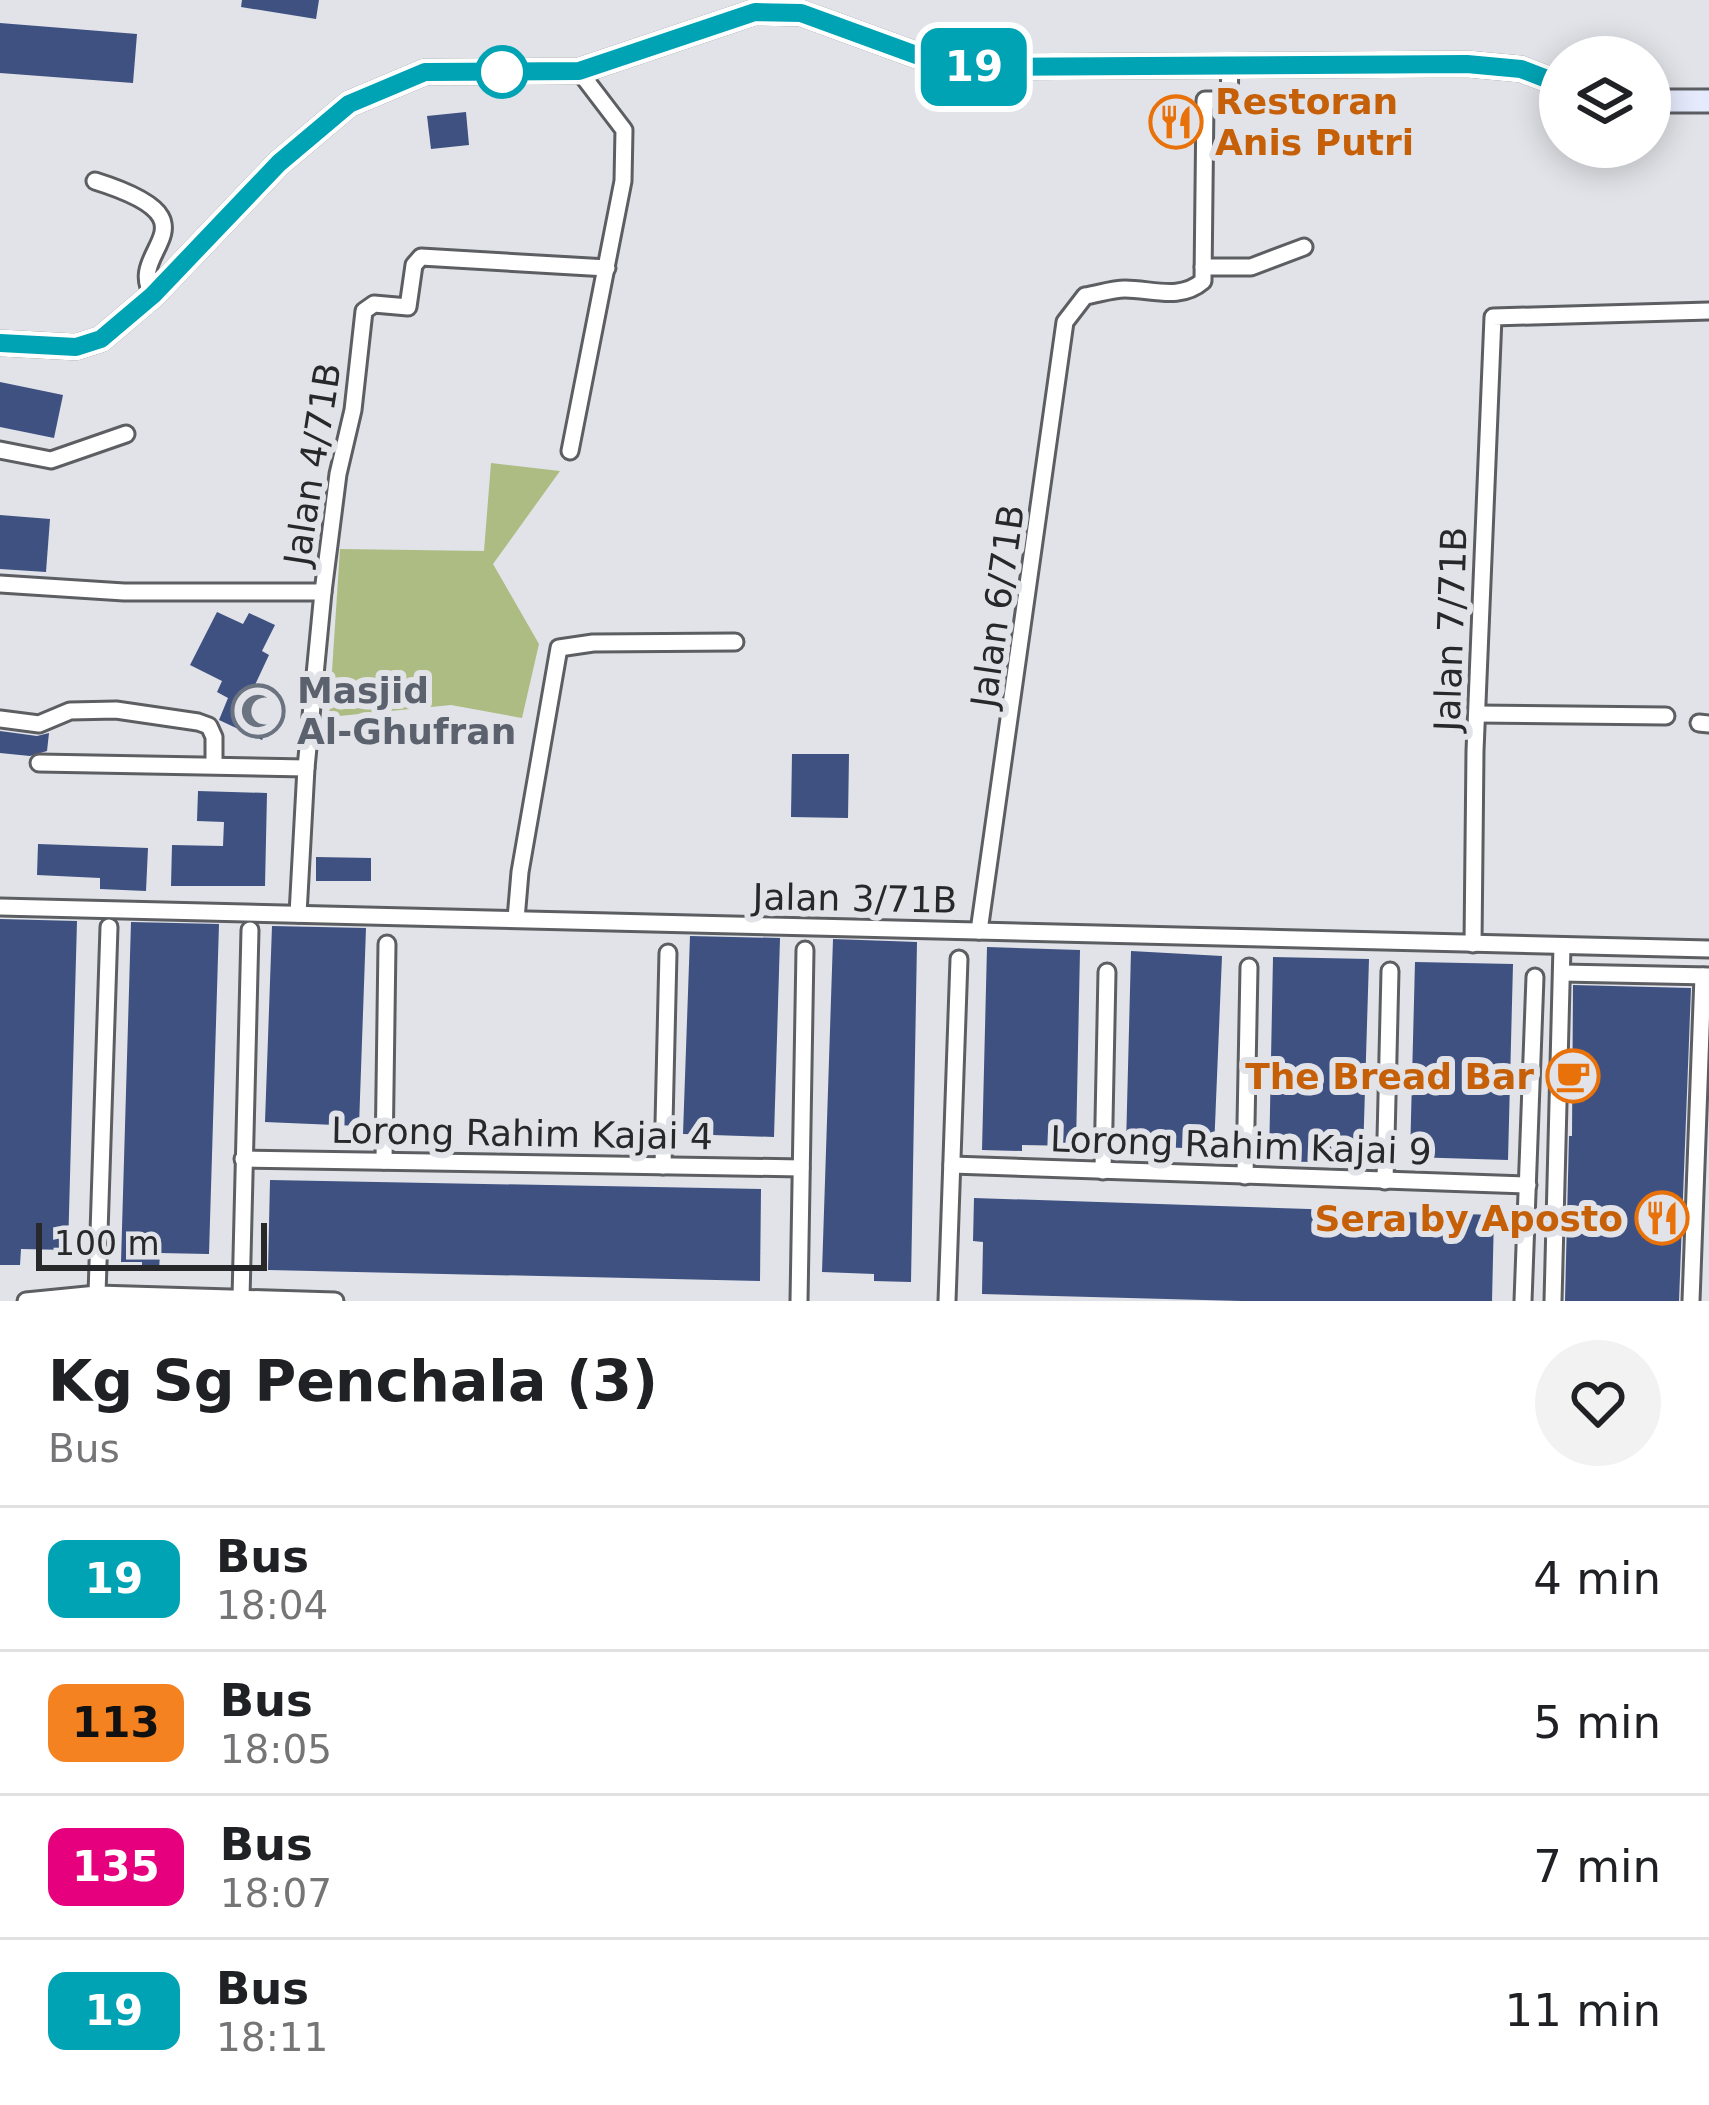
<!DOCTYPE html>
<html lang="en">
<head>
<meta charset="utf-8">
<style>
	:root { --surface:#fff; --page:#f2f2f2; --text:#202124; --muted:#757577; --line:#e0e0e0 }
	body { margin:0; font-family:"DejaVu Sans",sans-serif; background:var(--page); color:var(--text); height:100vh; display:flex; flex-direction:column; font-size:45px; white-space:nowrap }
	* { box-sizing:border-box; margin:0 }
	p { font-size:39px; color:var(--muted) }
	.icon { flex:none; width:66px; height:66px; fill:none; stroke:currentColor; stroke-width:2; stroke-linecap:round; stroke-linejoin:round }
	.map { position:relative; height:1301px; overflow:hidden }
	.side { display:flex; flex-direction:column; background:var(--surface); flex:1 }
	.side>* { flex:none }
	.badge { padding:0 24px; border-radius:18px; font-size:42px; line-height:78px }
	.controls { position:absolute; left:1539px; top:36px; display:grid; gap:24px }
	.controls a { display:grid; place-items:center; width:132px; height:132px; border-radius:50%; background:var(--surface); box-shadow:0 6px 30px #0003; font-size:60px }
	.scale { position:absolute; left:36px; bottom:30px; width:231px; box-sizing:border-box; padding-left:12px; border:6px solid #27282a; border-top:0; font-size:33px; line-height:42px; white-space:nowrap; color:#27282a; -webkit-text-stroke:9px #e1e3e8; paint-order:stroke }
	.map>.badge { position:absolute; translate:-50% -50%; box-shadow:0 0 0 6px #fff }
	.round { display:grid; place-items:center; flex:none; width:126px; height:126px; border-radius:63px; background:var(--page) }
	.headline { display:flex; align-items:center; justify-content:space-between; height:204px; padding:0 48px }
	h1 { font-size:57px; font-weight:700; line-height:90px }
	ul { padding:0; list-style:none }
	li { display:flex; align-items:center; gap:36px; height:144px; padding:0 48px; border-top:3px solid var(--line) }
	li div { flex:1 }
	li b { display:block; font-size:45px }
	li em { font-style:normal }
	li .badge { min-width:132px; font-weight:700; text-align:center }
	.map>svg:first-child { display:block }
	.green { fill:#adbc82 }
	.building { fill:#3e5180 }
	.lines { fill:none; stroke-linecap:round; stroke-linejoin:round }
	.street-casing { stroke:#5c5e62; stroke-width:21 }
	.secondary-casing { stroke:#5c5e62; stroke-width:27 }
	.street { stroke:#fff; stroke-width:15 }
	.secondary { stroke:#e5ebfd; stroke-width:21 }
	.line-casing { stroke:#fff; stroke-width:27 }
	.line { stroke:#00a3b4; stroke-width:18 }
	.stop-dot { fill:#fff; stroke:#00a3b4; stroke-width:6 }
	.labels { text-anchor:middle; stroke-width:12; stroke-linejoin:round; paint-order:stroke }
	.food-label { font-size:36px; font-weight:bold; fill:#c56008; stroke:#e1e3e8; text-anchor:end }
	.street-label { font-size:36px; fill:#27282a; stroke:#e1e3e8 }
	.worship-label { font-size:36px; font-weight:bold; fill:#5b616d; stroke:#e1e3e8; text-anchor:start }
</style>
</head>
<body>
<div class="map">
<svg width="1709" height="1301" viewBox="0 0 1709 1301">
	<rect width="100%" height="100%" fill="#e1e3e8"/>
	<path class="green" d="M491,463L560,471L493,564L539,644L522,718L451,705L329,717L340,549L484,551Z"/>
	<g class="building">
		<path d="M242,0H319L316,19L241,7Z"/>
		<path d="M0,23L137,34L133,83L0,73Z"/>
		<path d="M466,112L469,145L431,149L427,116Z"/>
		<path d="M0,382L63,395L54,438L0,427Z"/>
		<path d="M0,515L50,519L46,572L0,569Z"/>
		<path d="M217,612L243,624L249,613L275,625L262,651L269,655L253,689L280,702L262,740L219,720L228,698L217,692L222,681L190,665Z"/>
		<path d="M0,731L37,736L49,733L47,751L30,756L0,753Z"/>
		<path d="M792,754H849L848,818L791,817Z"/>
		<path d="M198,791L267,793L265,886H171L172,845L223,846L224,822L197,821Z"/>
		<path d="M38,844L148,848L146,891L100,889V878L37,875Z"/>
		<path d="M316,857L371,858V881H316Z"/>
		<path d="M0,919L77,921L68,1250L21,1249L20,1265H0Z"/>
		<path d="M131,922L219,924L209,1254L160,1253L159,1271H142V1262H121Z"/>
		<path d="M272,926L366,928L359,1126L265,1122Z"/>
		<path d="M690,936L780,938L774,1137L683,1134Z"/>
		<path d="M833,939L917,942L911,1282L874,1281V1274L822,1272Z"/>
		<path d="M987,947L1080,950L1076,1146L1022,1145V1151L982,1150Z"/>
		<path d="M1131,951L1222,956L1214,1149L1126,1146Z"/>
		<path d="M1273,957L1369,959L1363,1155L1312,1154V1162L1269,1161Z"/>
		<path d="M1415,962L1513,964L1508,1160L1410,1157Z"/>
		<path d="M1573,985L1691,988L1679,1301H1565L1569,1136H1572Z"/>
		<path d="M270,1180L761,1189L760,1281L268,1270Z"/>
		<path d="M974,1198L1494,1215L1492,1301H1242L982,1294L983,1242L973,1241Z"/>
	</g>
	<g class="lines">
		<g class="street-casing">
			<g id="street">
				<path d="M95,181C226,222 123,250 153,295"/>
				<path d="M1203,267H1251L1304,247"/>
				<path d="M0,450L51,460L126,434"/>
				<path d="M570,451L623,181L624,130L579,71"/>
				<path d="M0,584L124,592H323"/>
				<path d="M1477,714L1666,716"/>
				<path d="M0,719L39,724L70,711L116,710L198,722L209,726L214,737V765"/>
				<path d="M1699,723L1709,724"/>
				<path d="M39,763L306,768"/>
				<path d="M0,907L1709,949"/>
				<path d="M298,914L306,768L323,592L338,474L353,410L364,311L374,304L408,307L414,265L421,257L607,268"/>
				<path d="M516,919L520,872L559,648L593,643L735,642"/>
				<path d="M979,931L1065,322L1085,296C1098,294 1112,289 1125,289C1152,289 1180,301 1203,281L1205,100H1229L1230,65"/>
				<path d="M1473,944L1475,751L1493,317L1709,311"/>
				<path d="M1562,973L1709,976"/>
				<path d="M243,1159L801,1168"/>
				<path d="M384,1161L387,944"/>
				<path d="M952,1165L1528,1185"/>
				<path d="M663,1166L668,953"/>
				<path d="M1103,1171L1107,972"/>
				<path d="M1245,1176L1249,967"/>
				<path d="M1385,1181L1390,971"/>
				<path d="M97,1294L109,927"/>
				<path d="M241,1298L250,930"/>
				<path d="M26,1301L97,1294L335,1301"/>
				<path d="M799,1301L805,950"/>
				<path d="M947,1301L959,959"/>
				<path d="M1523,1301L1535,977"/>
				<path d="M1553,1301L1562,946"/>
				<path d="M1691,1301L1703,976"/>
			</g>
		</g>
		<g class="secondary-casing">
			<g id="secondary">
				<path d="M1650,101H1709"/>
				<path d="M0,343L76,347L101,339L153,295L279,163L349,104L425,72L579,71L755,12L801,13L919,56L966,67L1467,64L1521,69L1560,84"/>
			</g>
		</g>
		<use href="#street" class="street"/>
		<use href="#secondary" class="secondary"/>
	</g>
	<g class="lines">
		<g class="line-casing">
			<path id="line" d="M0,343L76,347L101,339L153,295L279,163L349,104L425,72L579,71L755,12L801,13L919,56L966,67L1467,64L1521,69L1560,84"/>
		</g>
		<use href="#line" class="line"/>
	</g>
	<defs>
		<g id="restaurant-ring" transform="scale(2.7)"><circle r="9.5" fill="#e1e3e8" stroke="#e8710a" stroke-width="1.5"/><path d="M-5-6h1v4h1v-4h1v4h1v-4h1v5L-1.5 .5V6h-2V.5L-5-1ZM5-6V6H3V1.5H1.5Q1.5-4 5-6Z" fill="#e8710a"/></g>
		<g id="mosque-ring" transform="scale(2.7)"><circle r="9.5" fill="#e1e3e8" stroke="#6b7280" stroke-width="1.5"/><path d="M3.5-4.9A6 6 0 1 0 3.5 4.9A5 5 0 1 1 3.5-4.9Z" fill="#6b7280"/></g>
		<g id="cafe-ring" transform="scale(2.7)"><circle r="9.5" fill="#e1e3e8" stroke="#e8710a" stroke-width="1.5"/><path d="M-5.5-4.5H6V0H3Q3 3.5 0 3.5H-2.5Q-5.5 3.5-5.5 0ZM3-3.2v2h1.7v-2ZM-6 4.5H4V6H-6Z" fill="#e8710a"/></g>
	</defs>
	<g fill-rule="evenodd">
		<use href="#restaurant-ring" x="1176" y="122"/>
		<use href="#mosque-ring" x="258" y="711"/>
		<use href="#cafe-ring" x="1573" y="1076"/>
		<use href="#restaurant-ring" x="1662" y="1218"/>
	</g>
	<circle class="stop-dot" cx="502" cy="72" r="24"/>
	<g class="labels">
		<g class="food-label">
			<text x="1215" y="114" text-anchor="start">Restoran<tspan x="1215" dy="41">Anis Putri</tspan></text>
			<text x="1534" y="1089">The Bread Bar</text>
			<text x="1623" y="1231">Sera by Aposto</text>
		</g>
		<g class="street-label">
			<text transform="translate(312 464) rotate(-81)" y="13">Jalan 4/71B</text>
			<text transform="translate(997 606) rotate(-82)" y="13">Jalan 6/71B</text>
			<text transform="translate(1450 629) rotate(-88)" y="13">Jalan 7/71B</text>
			<text transform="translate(855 898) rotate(1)" y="13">Jalan 3/71B</text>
			<text transform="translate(522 1133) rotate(1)" y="13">Lorong Rahim Kajai 4</text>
			<text transform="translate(1241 1145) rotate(2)" y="13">Lorong Rahim Kajai 9</text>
		</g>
		<g class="worship-label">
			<text x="297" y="703">Masjid<tspan x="297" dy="41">Al-Ghufran</tspan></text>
		</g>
	</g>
</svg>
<div class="controls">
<a><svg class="icon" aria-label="layers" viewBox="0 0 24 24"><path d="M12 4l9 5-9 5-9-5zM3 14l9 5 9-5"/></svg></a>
</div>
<div class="scale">100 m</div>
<b class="badge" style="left:974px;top:67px;background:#00a3b4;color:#fff">19</b>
</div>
<section class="side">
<div class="headline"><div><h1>Kg Sg Penchala (3)</h1><p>Bus</p></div><a class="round"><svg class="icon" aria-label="heart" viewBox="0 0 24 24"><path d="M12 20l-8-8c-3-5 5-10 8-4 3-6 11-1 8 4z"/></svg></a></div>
<ul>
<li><span class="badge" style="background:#00a3b4;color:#fff">19</span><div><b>Bus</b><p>18:04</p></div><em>4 min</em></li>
<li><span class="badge" style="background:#f58220;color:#111">113</span><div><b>Bus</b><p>18:05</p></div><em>5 min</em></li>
<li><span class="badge" style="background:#e6007e;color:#fff">135</span><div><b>Bus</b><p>18:07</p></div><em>7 min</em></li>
<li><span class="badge" style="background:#00a3b4;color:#fff">19</span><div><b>Bus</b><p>18:11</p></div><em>11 min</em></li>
</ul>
</section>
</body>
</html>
